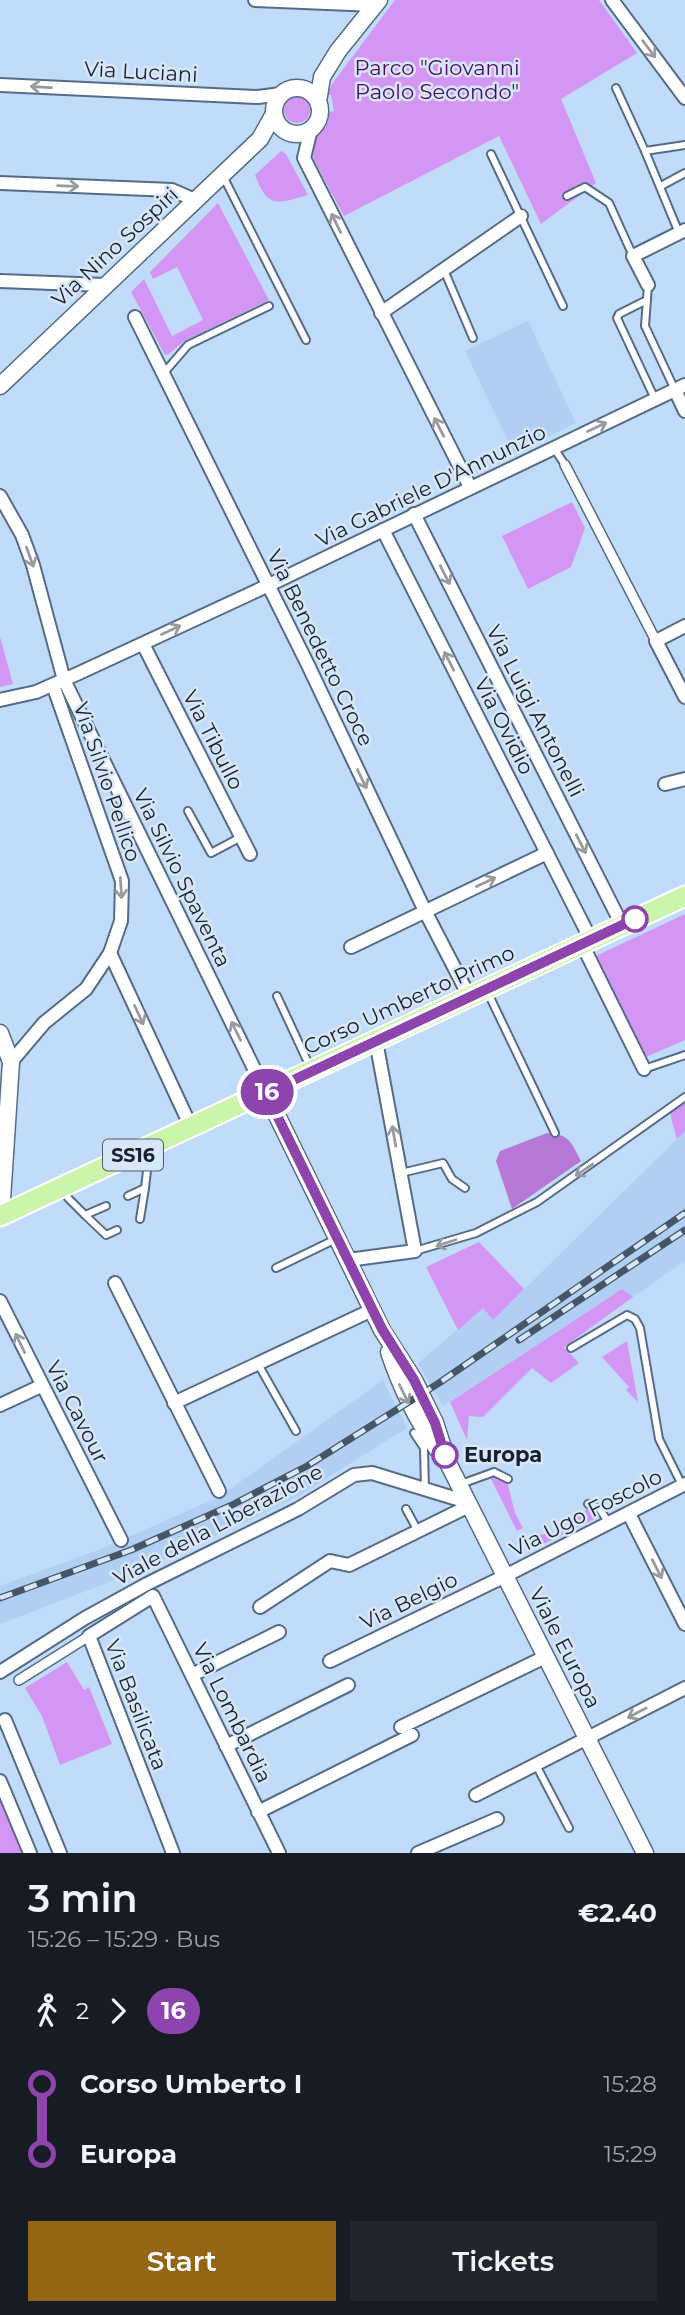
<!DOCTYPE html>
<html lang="en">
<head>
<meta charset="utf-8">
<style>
	:root { --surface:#171b24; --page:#20242c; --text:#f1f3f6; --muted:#9ea1a6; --accent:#956516 }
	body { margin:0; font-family:Montserrat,sans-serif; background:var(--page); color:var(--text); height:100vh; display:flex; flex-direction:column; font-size:26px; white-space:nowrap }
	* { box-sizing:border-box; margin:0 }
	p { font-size:23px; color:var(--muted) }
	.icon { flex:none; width:38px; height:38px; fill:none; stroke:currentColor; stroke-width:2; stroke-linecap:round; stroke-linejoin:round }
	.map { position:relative; height:1853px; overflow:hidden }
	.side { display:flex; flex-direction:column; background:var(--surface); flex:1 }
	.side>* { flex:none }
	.badge { padding:0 14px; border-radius:23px; font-size:24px; line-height:46px }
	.map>.badge { position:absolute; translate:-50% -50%; box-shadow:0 0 0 4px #fff }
	.legs { display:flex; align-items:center; gap:10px; height:77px; padding:0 28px; font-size:23px }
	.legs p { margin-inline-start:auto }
	.headline { display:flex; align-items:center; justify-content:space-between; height:119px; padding:0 28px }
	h1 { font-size:38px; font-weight:600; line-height:52px }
	.button { display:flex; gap:14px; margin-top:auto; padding:14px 28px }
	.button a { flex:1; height:80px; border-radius:0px; background:var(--accent); color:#fff; font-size:28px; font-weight:600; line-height:80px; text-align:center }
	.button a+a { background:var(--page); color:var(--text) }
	ul { padding:0 28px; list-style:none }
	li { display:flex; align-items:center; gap:24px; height:70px; font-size:26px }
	li i { display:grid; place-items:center; width:10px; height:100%; margin:0 9px; background:currentColor }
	li i::after { content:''; width:18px; height:18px; margin:-9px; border:5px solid; border-radius:50%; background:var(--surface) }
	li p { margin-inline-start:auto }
	li:first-child i { background:linear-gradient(#0000 50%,currentColor 0) }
	li:last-child i { background:linear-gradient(currentColor 50%,#0000 0) }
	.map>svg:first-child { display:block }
	.built { fill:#b1cff3 }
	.green { fill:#d496f5 }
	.forest { fill:#b677d6 }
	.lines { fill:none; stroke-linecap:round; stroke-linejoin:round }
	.service-casing { stroke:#556c87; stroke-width:10 }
	.pedestrian-casing { stroke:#556c87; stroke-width:12 }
	.minor-casing { stroke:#556c87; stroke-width:16 }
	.tertiary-casing { stroke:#556c87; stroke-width:19 }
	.primary-casing { stroke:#fff; stroke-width:23 }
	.service { stroke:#fff; stroke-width:6 }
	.pedestrian { stroke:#fff; stroke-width:9 }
	.minor { stroke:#fff; stroke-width:12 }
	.tertiary { stroke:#fff; stroke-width:16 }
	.primary { stroke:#cbf5aa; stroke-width:19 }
	.rail-casing { stroke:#475667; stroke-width:7 }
	.rail { stroke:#d7e7fa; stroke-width:4.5; stroke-dasharray:13; stroke-linecap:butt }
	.oneway { stroke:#979ba0 }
	.line-1-casing { stroke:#fff; stroke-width:16 }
	.line-1 { stroke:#8e44ad; stroke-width:10 }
	.stop-1-dot { fill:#fff; stroke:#8e44ad; stroke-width:3.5 }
	.labels { text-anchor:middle; stroke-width:5; stroke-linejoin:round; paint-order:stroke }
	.shield { fill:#d7e7fa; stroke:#515c6a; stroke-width:2 }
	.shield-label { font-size:19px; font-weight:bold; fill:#17212c }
	.park-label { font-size:21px; fill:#4a0a63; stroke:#d7e7fa }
	.street-label { font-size:21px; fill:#17212c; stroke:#d7e7fa }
	.stop-label { font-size:21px; font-weight:bold; fill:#17212c; stroke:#d7e7fa; text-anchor:start }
</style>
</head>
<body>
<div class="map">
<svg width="685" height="1853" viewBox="0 0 685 1853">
	<rect width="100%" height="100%" fill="#c1dbfa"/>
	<g class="built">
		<path d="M528,321L576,423L514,453L465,351Z"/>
		<path d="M685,1131V1261L633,1297L622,1289L443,1406L418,1363L483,1308L493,1320Z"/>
		<path d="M383,1380L407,1428L298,1496L246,1522L120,1578L0,1624V1586L101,1549L219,1497Z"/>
	</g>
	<g class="green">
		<path d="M395,0H599L637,53L561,99L596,183L541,224L499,136L344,216L314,160L312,143L328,122L329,112L334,111L331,95H327L332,84Z"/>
		<circle cx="297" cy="110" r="13"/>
		<path d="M281,151L286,154L308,195C277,204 268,209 255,175Z"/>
		<path d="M218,203L269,300L183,342L169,354L165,355L131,292L144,279L172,336L203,320L177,267L153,279L150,272Z"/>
		<path d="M572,502L585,528L571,567L528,589L502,536Z"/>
		<path d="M0,637L13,684L0,687Z"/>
		<path d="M685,914V1040L646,1057L596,956Z"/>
		<path d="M685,1100V1131L677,1139L672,1122L670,1109Z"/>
		<path d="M479,1242L524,1289L493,1320L483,1308L458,1330L426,1267Z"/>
		<path d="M622,1289L633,1297L564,1347L579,1363L551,1383L532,1368L483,1417L469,1416L467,1440L450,1402Z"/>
		<path d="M627,1341L638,1402L626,1390L629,1387L602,1357Z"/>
		<path d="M493,1476L504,1479L508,1485L515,1513L523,1528L517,1531L490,1477Z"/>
		<path d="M587,1506L602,1515L533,1549L531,1546L534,1536L545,1534L547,1537L573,1525L571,1521L585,1512Z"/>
		<path d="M67,1662L84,1690L89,1687L112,1744L60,1765L42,1716L25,1688Z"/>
		<path d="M0,1795L23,1853H0Z"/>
	</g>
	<path class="forest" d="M547,1133C569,1134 571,1142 581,1161L512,1209L496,1161L500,1151Z"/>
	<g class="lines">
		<g class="service-casing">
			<g id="service">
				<path d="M616,88L645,151"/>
				<path d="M491,154L563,306"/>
				<path d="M223,176L306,340"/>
				<path d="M661,186L685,173"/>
				<path d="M567,196L585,187L609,203L633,256"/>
				<path d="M679,233L645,151L685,145"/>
				<path d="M444,270L473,338"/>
				<path d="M648,285L645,326L675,390"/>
				<path d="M647,300L619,314L617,318L655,399"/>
				<path d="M163,374L188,345L269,306"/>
				<path d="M554,448L565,465"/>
				<path d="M188,811L211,853L241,837"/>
				<path d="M488,993L555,1133"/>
				<path d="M277,996L311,1069"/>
				<path d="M644,1069L685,1055"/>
				<path d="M401,1173L443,1163L452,1179L465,1188"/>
				<path d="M64,1188L68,1198L85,1215L106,1206"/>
				<path d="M128,1196L145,1188L148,1162L145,1152"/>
				<path d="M85,1215L106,1235L117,1230"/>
				<path d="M140,1219L145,1188"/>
				<path d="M415,1251L476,1233L537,1202L685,1097"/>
				<path d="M276,1268L336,1239"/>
				<path d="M571,1348L627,1315L635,1319L640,1328L659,1439L682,1485"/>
				<path d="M258,1364L296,1431"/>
				<path d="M414,1433L424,1448L425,1490"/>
				<path d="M461,1484L494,1472L508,1479"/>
				<path d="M588,1504L599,1508L609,1523"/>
				<path d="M406,1509L418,1531"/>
				<path d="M536,1765L569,1828"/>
			</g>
		</g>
		<g class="pedestrian-casing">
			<g id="pedestrian">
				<path d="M565,465L656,641"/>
				<path d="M19,1680L89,1636"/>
			</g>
		</g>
		<g class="minor-casing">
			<g id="minor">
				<path d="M255,0L375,5"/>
				<path d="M612,0L685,98"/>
				<path d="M0,85L258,97L281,94"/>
				<path d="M311,129L304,158L470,487"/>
				<path d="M0,183L172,190L195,200"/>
				<path d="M0,281L105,285"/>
				<path d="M648,285L633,256L685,230"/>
				<path d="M381,313L521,216"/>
				<path d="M135,317L308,665L425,911L469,996"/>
				<path d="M675,390L685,411"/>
				<path d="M0,496L22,535L33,565L64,680L266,1093"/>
				<path d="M414,514L622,925"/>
				<path d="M383,530L591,940"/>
				<path d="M685,626L656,641L685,697"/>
				<path d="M143,644L250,854"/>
				<path d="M0,700L36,692L77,674L269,585L685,385"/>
				<path d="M665,784L685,779"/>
				<path d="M582,944L644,1069"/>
				<path d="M351,947L547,853"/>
				<path d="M110,953L191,1127"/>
				<path d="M11,1062L44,1023L86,989L110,953L121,921L122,881L53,685"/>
				<path d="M348,1260L415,1251L376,1041"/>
				<path d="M115,1283L219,1491"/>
				<path d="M0,1301L121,1540"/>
				<path d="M174,1403L372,1310"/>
				<path d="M0,1405L41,1386"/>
				<path d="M629,1514L685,1624"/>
				<path d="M260,1607L330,1561L349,1565L469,1506"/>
				<path d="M330,1661L499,1579L685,1484"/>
				<path d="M0,1672L85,1618L147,1584L298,1509L354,1475L372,1473L467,1502"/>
				<path d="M192,1675L279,1632"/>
				<path d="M5,1720L60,1853"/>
				<path d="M401,1727L545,1657"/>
				<path d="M226,1746L348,1685"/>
				<path d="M0,1781L30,1853"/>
				<path d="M476,1795L685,1688"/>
				<path d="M258,1812L412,1735"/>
				<path d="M173,1853L89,1636L153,1596L279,1853"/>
				<path d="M418,1853L497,1819"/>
			</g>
		</g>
		<g class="tertiary-casing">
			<g id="tertiary">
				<circle cx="297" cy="111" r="23"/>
				<path d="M318,102L322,77L338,51L379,0"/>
				<path d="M0,386L260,139L274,114"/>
				<path d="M0,1033L11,1062L1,1215"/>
				<path d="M266,1093L382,1330L414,1380L435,1423L448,1463L645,1853"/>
				<path d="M389,1352C401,1388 416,1419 438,1450"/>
			</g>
		</g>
		<g class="primary-casing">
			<path id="primary" d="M0,1216L685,896"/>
		</g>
		<use href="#service" class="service"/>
		<use href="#pedestrian" class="pedestrian"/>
		<use href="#minor" class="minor"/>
		<use href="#tertiary" class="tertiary"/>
		<use href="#primary" class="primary"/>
		<g class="rail-casing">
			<g id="rail">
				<path d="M519,1340L685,1230"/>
				<path d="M0,1598L131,1550L232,1505L307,1466L439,1383L685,1213"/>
			</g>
		</g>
		<use href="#rail" class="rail"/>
	</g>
	<defs><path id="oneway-shaft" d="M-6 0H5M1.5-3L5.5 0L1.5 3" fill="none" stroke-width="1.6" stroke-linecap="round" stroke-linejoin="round" transform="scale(1.75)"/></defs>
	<g class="oneway">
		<use href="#oneway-shaft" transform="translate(649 49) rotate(53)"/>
		<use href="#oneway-shaft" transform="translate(41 87) rotate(-177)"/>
		<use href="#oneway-shaft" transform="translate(68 186) rotate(2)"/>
		<use href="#oneway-shaft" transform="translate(336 223) rotate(-116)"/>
		<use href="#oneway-shaft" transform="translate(439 427) rotate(-117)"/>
		<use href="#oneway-shaft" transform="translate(597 427) rotate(-25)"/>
		<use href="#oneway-shaft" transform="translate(30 557) rotate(70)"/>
		<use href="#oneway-shaft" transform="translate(445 575) rotate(63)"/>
		<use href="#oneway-shaft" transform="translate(171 630) rotate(-25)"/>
		<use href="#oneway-shaft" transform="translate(449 661) rotate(-117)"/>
		<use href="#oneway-shaft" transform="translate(362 779) rotate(64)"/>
		<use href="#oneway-shaft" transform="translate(581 844) rotate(63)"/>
		<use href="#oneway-shaft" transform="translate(486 882) rotate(-25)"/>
		<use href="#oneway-shaft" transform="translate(121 888) rotate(86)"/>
		<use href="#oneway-shaft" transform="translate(139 1015) rotate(65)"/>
		<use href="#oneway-shaft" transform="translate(236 1031) rotate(-116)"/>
		<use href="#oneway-shaft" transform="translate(394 1136) rotate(-100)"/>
		<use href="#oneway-shaft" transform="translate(584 1170) rotate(146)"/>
		<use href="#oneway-shaft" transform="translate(446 1243) rotate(162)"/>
		<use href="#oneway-shaft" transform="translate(20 1343) rotate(-116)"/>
		<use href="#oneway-shaft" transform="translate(404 1394) rotate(64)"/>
		<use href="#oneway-shaft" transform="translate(657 1569) rotate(63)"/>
		<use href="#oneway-shaft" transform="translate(637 1713) rotate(152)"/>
	</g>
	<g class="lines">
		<g class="line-1-casing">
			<path id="line-1" d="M445,1455L435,1423L414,1380L382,1329L266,1093L635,919"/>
		</g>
		<use href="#line-1" class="line-1"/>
	</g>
	<g class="stop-1-dot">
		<circle cx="635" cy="919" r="12"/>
		<circle cx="445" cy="1455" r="12"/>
	</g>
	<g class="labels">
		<rect class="shield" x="103" y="1139.5" width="60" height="31" rx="5"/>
		<g class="shield-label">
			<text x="133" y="1162">SS16</text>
		</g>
		<g class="park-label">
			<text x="437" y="75">Parco "Giovanni<tspan x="437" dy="24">Paolo Secondo"</tspan></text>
		</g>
		<g class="street-label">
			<text transform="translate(141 72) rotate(3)" y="7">Via Luciani</text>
			<text transform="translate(115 247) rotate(-43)" y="7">Via Nino Sospiri</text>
			<text transform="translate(431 486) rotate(-26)" y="7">Via Gabriele D'Annunzio</text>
			<text transform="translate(320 648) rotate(64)" y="7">Via Benedetto Croce</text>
			<text transform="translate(535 711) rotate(63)" y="7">Via Luigi Antonelli</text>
			<text transform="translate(504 726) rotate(63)" y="7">Via Ovidio</text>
			<text transform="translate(213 740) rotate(63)" y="7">Via Tibullo</text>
			<text transform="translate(107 782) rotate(71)" y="7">Via Silvio Pellico</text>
			<text transform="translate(182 878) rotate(64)" y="7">Via Silvio Spaventa</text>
			<text transform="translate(409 1000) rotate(-25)" y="7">Corso Umberto Primo</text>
			<text transform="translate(77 1412) rotate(63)" y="7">Via Cavour</text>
			<text transform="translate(586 1513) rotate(-27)" y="7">Via Ugo Foscolo</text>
			<text transform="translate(218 1525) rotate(-28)" y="7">Viale della Liberazione</text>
			<text transform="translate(409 1601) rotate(-26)" y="7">Via Belgio</text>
			<text transform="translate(565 1648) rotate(63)" y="7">Viale Europa</text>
			<text transform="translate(136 1705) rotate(69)" y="7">Via Basilicata</text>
			<text transform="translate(232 1713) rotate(64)" y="7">Via Lombardia</text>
		</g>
		<g class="stop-label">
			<text x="464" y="1462">Europa</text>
		</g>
	</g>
</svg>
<b class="badge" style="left:267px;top:1092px;background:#8e44ad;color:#fff">16</b>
</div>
<section class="side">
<div class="headline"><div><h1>3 min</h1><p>15:26 – 15:29 · Bus</p></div><b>€2.40</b></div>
<div class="legs"><svg class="icon" aria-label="walk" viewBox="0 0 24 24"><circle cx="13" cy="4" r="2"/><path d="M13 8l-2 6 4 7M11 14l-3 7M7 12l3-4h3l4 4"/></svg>2<svg class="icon" aria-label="forward" viewBox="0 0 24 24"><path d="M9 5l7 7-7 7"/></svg><b class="badge" style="background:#8e44ad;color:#fff">16</b></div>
<ul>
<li><i style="color:#8e44ad"></i><b>Corso Umberto I</b><p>15:28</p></li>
<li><i style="color:#8e44ad"></i><b>Europa</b><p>15:29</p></li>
</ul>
<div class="button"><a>Start</a><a>Tickets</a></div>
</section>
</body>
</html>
